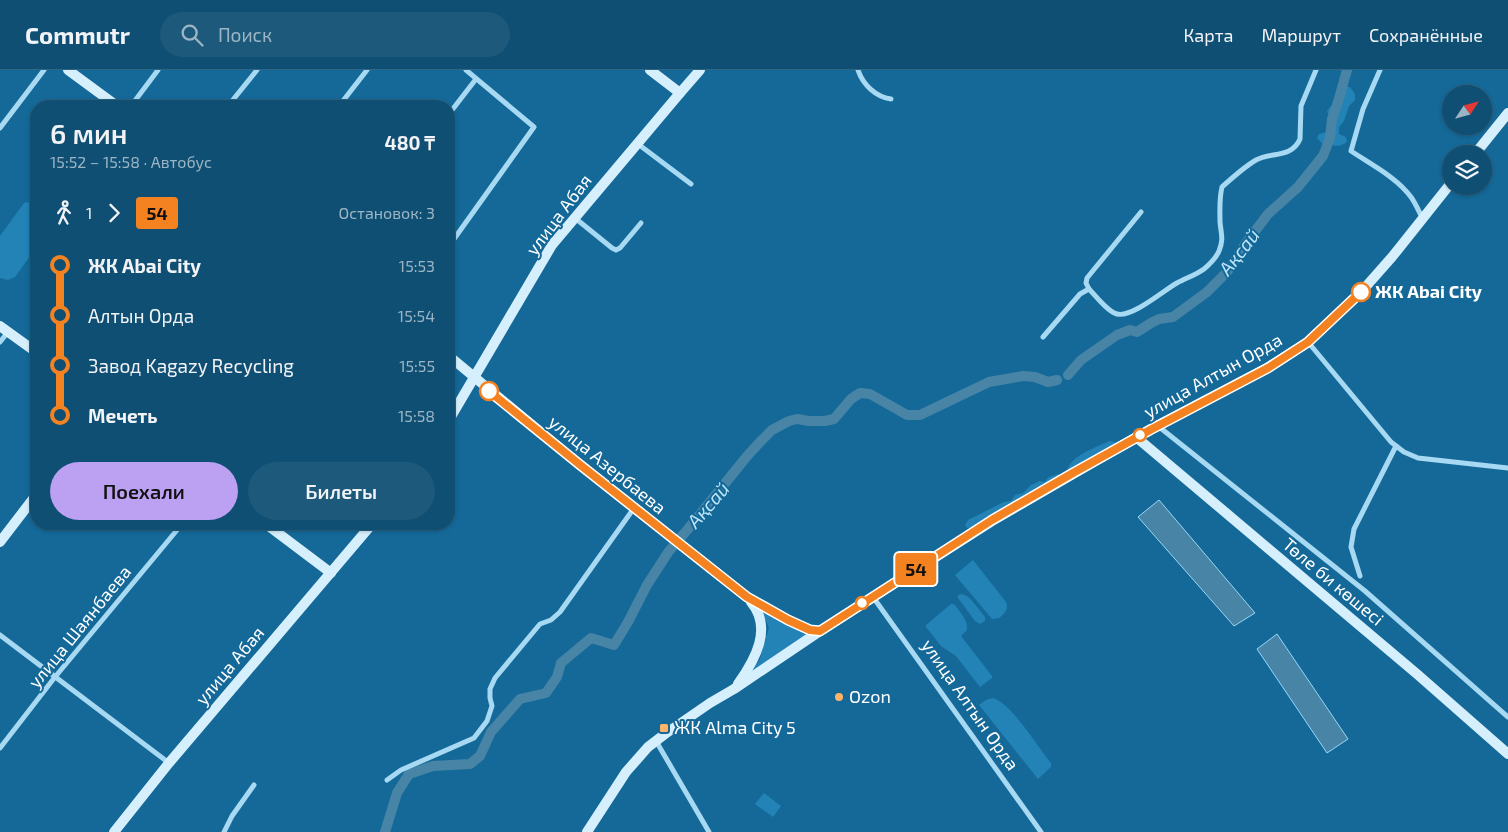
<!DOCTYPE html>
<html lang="ru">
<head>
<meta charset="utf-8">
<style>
	:root { --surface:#0f4f73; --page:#1d597b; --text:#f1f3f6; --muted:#9bb5c4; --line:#2f6685; --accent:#bca0f2 }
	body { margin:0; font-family:"Exo 2",sans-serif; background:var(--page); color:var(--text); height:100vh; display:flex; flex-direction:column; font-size:19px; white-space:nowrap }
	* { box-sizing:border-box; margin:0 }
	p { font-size:16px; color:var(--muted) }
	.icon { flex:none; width:28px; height:28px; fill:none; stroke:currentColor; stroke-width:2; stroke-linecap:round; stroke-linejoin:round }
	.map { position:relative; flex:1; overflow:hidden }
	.details { position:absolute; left:30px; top:30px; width:425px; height:430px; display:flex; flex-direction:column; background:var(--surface); border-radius:20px; box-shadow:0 1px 4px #0004,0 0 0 1px var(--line) }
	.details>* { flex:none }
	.badge { padding:0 10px; border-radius:4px; font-size:18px; line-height:32px }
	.needle { width:32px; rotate:54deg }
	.buttons { position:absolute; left:1442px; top:15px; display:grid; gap:10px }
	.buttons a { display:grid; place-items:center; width:50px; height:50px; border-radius:50%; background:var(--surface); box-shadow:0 1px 4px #0004,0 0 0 1px var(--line); font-size:25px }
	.map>.badge { position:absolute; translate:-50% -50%; box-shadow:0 0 0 2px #fff }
	.legs { display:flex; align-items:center; gap:8px; height:55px; padding:0 20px; font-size:16px }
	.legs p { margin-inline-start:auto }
	.summary { display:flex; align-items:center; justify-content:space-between; height:85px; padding:0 20px }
	h1 { font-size:28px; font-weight:600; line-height:38px }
	.action { display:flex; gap:10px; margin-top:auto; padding:10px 20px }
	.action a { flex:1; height:58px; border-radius:30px; background:var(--accent); color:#111; font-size:20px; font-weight:600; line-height:58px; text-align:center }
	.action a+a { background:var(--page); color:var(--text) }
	ul { padding:0 20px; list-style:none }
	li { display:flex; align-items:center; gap:18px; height:50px; font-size:19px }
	li i { display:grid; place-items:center; width:8px; height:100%; margin:0 6px; background:currentColor }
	li i::after { content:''; width:12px; height:12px; margin:-6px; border:4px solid; border-radius:50%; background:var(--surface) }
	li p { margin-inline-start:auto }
	li:first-child i { background:linear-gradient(#0000 50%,currentColor 0) }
	li:last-child i { background:linear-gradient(currentColor 50%,#0000 0) }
	header { display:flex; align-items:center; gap:30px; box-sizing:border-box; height:70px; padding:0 25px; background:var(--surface); border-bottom:1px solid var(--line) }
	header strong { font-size:24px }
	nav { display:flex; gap:28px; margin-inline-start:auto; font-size:18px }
	.search { width:350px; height:45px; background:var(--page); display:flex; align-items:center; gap:12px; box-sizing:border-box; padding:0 18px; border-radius:28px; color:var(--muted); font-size:19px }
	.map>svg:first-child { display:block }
	.green { fill:#2383b6 }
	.water { fill:#4884a5; stroke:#99d7f6 }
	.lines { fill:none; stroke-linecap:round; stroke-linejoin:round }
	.river { stroke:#4884a5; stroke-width:10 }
	.street { stroke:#a7d9f3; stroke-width:5 }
	.secondary { stroke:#d6effc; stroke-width:10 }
	.line-1-casing { stroke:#fff; stroke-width:11 }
	.line-1 { stroke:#f58220; stroke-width:8 }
	.stop-1-dot { fill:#fff; stroke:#f58220; stroke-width:2.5 }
	.poi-dot { fill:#ffb468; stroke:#146999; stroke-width:2 }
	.labels { text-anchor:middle; stroke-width:4; stroke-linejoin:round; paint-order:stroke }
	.street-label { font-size:18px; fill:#fff; stroke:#146999 }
	.stop-label { font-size:18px; font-weight:bold; fill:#fff; stroke:#146999; text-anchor:start }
	.poi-label { font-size:18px; fill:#fff; stroke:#146999; text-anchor:start }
	.water-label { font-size:19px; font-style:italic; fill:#bee6fa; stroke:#146999 }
</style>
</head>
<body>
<header>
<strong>Commutr</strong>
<div class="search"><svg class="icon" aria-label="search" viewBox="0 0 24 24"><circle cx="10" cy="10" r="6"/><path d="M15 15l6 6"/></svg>Поиск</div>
<nav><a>Карта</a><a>Маршрут</a><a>Сохранённые</a></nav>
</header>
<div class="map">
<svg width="1508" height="762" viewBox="0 0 1508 762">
	<rect width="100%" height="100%" fill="#146999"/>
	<g class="green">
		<path d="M1341,17H1350L1355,24V30L1349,36L1344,51L1339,57V64L1346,67L1347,72C1337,79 1334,74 1323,74L1317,68L1319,64L1327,62L1330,48L1327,41L1335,31L1336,21Z"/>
		<path d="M27,132L36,136V178L15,207L8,210L0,208V166L24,133Z"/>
		<path d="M1110,371L1115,372V376L1106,382H1101L1095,387L1067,404C1065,388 1098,376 1110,371Z"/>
		<path d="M1058,404L1061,406L976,457L967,458L965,455L968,450L1004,432L1011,431L1015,425L1023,423L1031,415L1040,411L1044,412L1049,407Z"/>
		<path d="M973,490L1006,532C1009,539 1005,543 999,548L992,549L955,505Z"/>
		<path d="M962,524C972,527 978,539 985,547V551L980,554L975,551L958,528V525Z"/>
		<path d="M951,534H954C960,542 968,550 967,560L961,566L992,606V608L980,617L956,586L941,576L926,557V555Z"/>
		<path d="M759,537L780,551L808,564L749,606L760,589L769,557Z"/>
		<path d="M993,628C1012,634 1037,676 1051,693V697L1038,709L979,635L986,630Z"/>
		<path d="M764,723L781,736L773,747L755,734Z"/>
	</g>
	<g class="water">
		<path d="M1159,430L1255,543L1234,556L1138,447Z"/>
		<path d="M1277,564L1348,669L1327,683L1257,579Z"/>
	</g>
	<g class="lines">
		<g class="river">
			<path d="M1068,305L1081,290L1117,265L1130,260L1137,262L1151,253L1159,249L1173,247L1207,222L1227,202L1246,173L1268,144L1298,117L1323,86L1330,68L1332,49L1338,32L1347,0"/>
			<path d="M385,762L397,723L409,704L433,696L470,694L480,686L491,662L520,629L546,623L557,607L561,593L591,568L614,575L628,552L647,515L669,481L688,459L748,385L761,371L772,360L789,351L797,349L809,351H825L834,349L851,329L860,323L870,324L907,345H920L989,312L1023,306L1035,307L1048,312L1057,310"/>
		</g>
		<g class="street">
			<path d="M858,0C863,15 876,27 891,29"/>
			<path d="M1380,0L1363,39L1351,81C1372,95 1396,107 1411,127C1416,134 1419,142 1423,149"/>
			<path d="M131,36L158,0"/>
			<path d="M228,36L257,0"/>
			<path d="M339,36L367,0"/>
			<path d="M449,44L476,9"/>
			<path d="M0,58L44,0"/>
			<path d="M638,74L691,114"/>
			<path d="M575,148L612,178L616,180L620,178L641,153"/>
			<path d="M449,176L534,57L466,0"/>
			<path d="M1089,219L1086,213L1087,208L1141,142"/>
			<path d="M1043,267L1080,224L1089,219C1096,226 1108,242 1117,244C1132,248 1164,220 1177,213C1186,208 1196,205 1204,199C1210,194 1216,188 1219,181C1224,169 1221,164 1220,152C1220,140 1219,129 1222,117C1232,108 1244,97 1256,90C1271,82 1292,88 1300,69L1301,36L1316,0"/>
			<path d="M0,272L8,262"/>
			<path d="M1308,272L1391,372L1404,382L1418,388L1508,398"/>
			<path d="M1158,356L1365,521L1508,647"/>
			<path d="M1360,506L1351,477L1354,459L1396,376"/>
			<path d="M873,527L1041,762"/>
			<path d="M0,565L169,693"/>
			<path d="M656,671L709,762"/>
			<path d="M0,678L55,607L182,454"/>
			<path d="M387,710L401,700L474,668L487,651L492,636L490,628V619L495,608L540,554L551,550L560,542L634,438"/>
			<path d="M224,762L232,746L254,715"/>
		</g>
		<g class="secondary">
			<path d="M68,0L117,36"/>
			<path d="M650,0L680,23"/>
			<path d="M1475,84L1508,43"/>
			<path d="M0,256L36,282"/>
			<path d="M449,286L579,394L747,527L788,550L810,560L820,561"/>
			<path d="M449,350L552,175L680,23L700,0"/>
			<path d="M1136,367L1417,604L1508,684"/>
			<path d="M266,454L331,503"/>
			<path d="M0,472L36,425"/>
			<path d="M738,614C755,590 773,558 751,532"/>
			<path d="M114,762L169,693L372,454"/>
			<path d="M587,762L626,702L648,677L665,664L710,633L734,619L820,561L992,451L1149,360L1267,298L1308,272L1362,221L1392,187L1451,113"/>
		</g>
	</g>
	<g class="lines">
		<g class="line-1-casing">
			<path id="line-1" d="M489,321L579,394L747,527L788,550L810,560L820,561L992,450L1073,403L1150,360L1268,298L1308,272L1361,222"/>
		</g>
		<use href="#line-1" class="line-1"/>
	</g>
	<g class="stop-1-dot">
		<circle cx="1361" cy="222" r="9"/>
		<circle cx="489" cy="321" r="9"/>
		<circle cx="1140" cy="365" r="6"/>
		<circle cx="862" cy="533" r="6"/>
	</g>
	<g class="poi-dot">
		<circle cx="839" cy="627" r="5"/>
		<rect x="659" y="653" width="10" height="10" rx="2.5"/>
	</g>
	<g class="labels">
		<g class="street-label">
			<text transform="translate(559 145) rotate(-53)" y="6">улица Абая</text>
			<text transform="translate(1213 306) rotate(-29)" y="6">улица Алтын Орда</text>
			<text transform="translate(607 395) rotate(39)" y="6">улица Азербаева</text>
			<text transform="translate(1333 512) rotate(40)" y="6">Төле би көшесі</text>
			<text transform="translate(80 557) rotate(-51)" y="6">улица Шаянбаева</text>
			<text transform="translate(230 596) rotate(-50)" y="6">улица Абая</text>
			<text transform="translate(970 635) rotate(55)" y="6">улица Алтын Орда</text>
		</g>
		<g class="stop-label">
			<text x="1375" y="228">ЖК Abai City</text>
		</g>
		<g class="poi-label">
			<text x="849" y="633">Ozon</text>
			<text x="674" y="664">ЖК Alma City 5</text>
		</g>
		<g class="water-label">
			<text transform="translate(1239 182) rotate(-52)" y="7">Ақсай</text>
			<text transform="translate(708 435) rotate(-49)" y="7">Ақсай</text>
		</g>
	</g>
</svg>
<div class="buttons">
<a><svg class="needle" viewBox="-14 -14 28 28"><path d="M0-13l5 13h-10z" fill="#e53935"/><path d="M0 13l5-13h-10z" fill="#9bb5c4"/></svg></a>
<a><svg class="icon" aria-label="layers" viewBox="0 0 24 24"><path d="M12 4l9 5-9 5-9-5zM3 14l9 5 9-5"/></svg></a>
</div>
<b class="badge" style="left:916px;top:499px;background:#f58220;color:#111">54</b>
<section class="details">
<div class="summary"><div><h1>6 мин</h1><p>15:52 – 15:58 · Автобус</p></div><b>480 ₸</b></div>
<div class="legs"><svg class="icon" aria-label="walk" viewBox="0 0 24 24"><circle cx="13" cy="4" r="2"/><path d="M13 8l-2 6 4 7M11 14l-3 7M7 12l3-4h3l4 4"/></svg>1<svg class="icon" aria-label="forward" viewBox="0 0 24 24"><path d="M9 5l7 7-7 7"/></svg><b class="badge" style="background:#f58220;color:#111">54</b><p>Остановок: 3</p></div>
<ul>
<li><i style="color:#f58220"></i><b>ЖК Abai City</b><p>15:53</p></li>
<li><i style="color:#f58220"></i><span>Алтын Орда</span><p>15:54</p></li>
<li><i style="color:#f58220"></i><span>Завод Kagazy Recycling</span><p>15:55</p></li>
<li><i style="color:#f58220"></i><b>Мечеть</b><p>15:58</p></li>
</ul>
<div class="action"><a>Поехали</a><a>Билеты</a></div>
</section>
</div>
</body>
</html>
